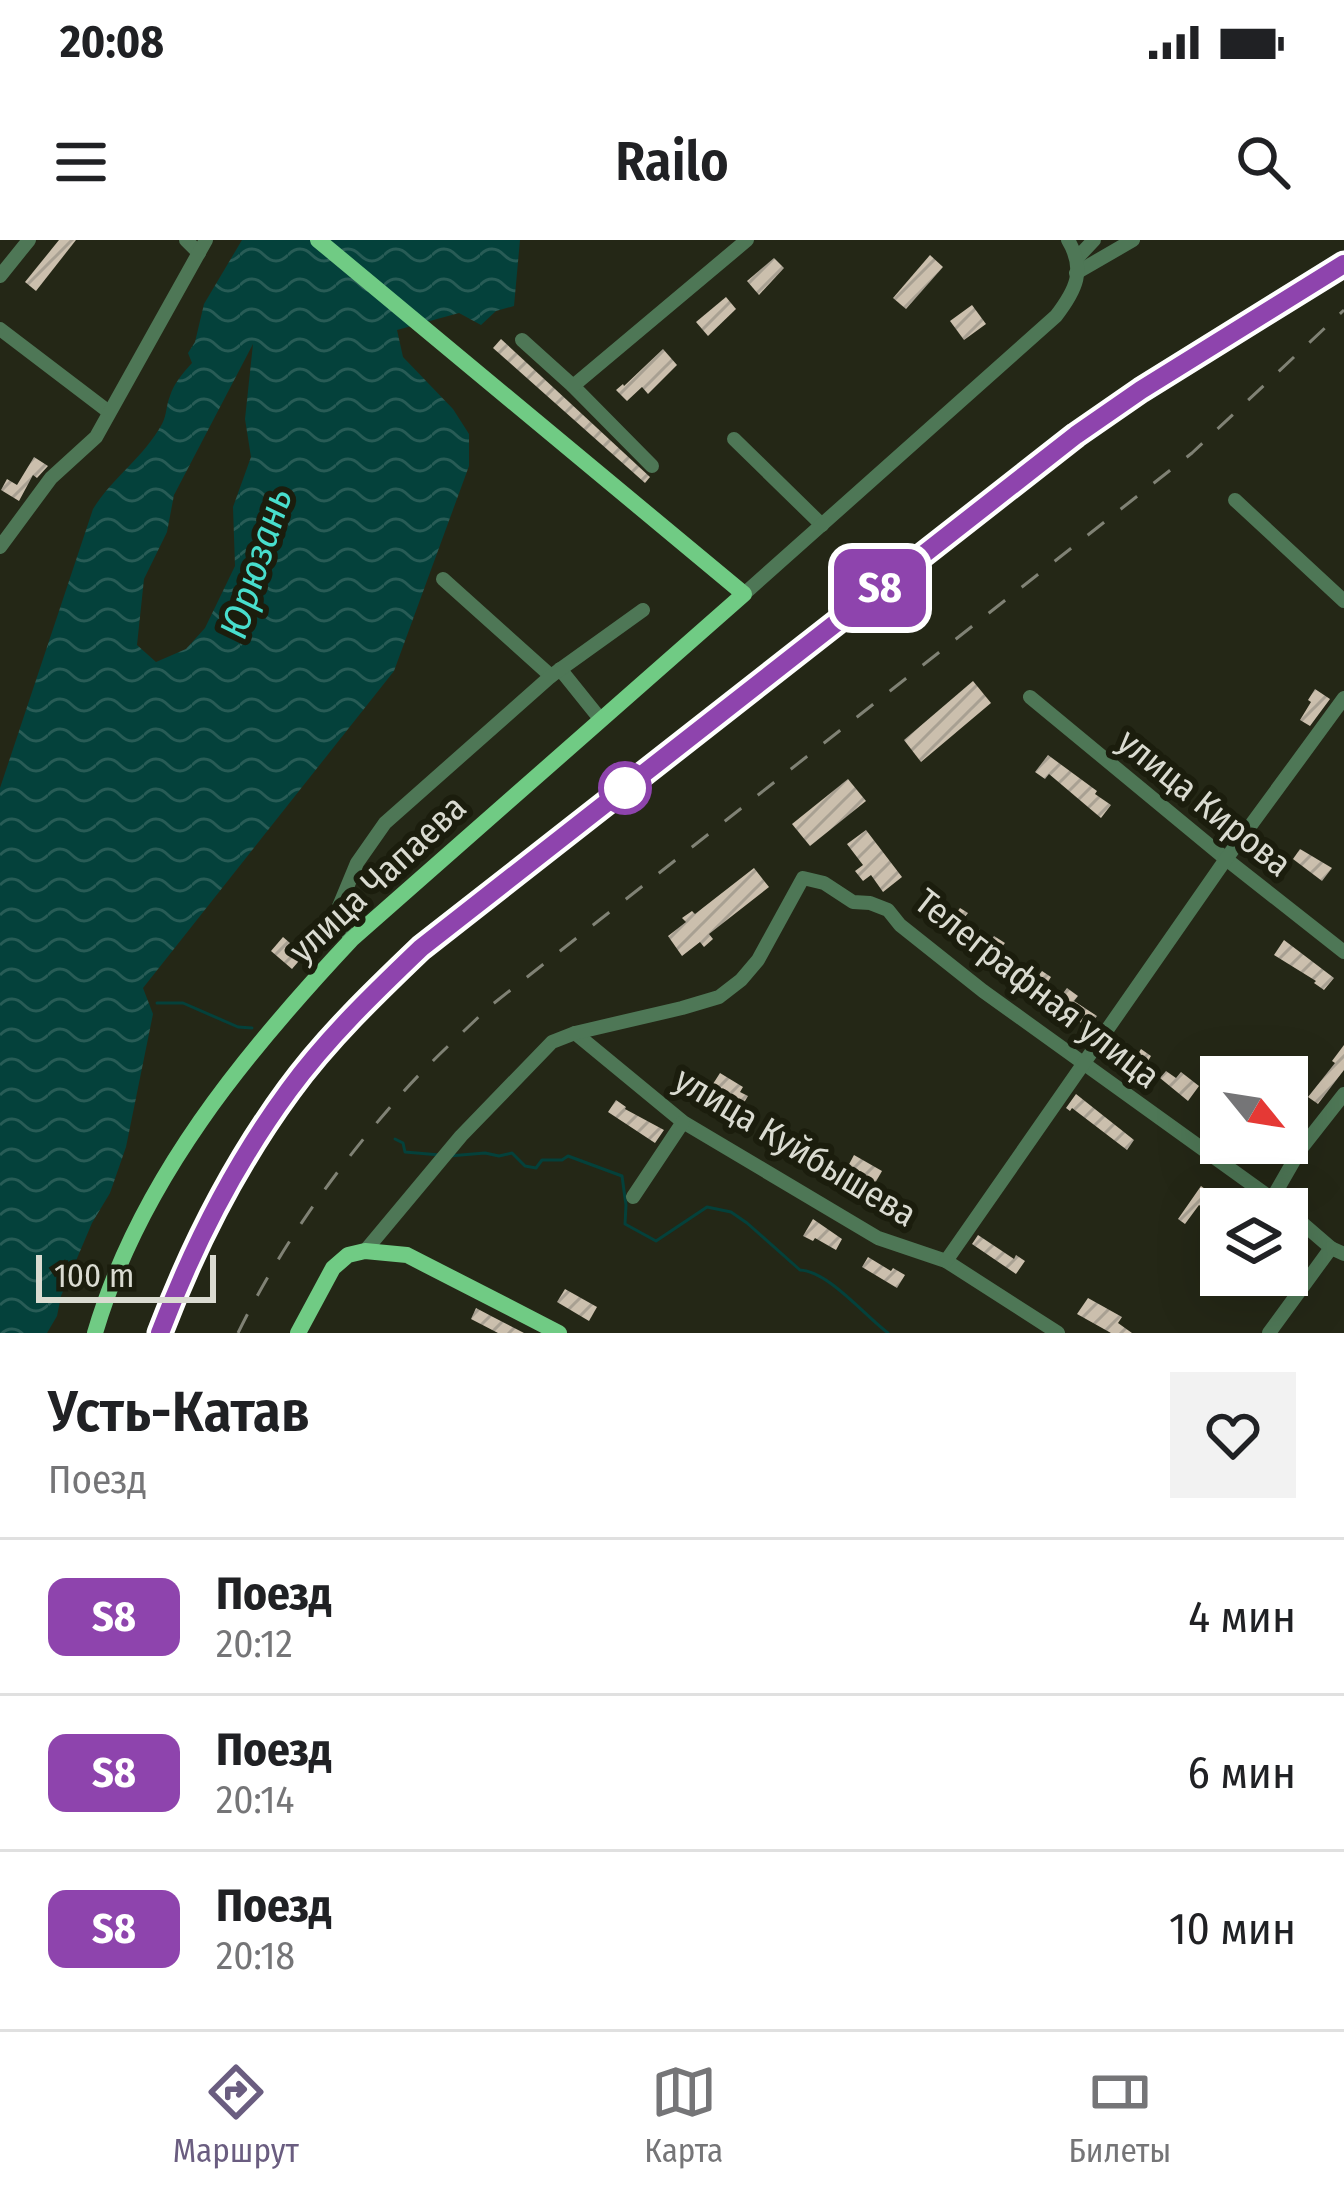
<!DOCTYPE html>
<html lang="ru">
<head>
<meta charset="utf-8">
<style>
	:root { --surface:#fff; --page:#f2f2f2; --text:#202124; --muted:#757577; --line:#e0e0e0; --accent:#6a5d80 }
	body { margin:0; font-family:"Fira Sans Condensed",sans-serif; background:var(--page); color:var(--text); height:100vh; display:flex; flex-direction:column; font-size:45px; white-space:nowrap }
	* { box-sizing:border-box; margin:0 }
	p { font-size:39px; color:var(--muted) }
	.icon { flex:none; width:66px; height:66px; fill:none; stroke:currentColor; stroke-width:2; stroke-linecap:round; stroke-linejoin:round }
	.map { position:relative; height:1093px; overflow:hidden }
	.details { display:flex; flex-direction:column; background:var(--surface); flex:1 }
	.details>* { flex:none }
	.badge { padding:0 24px; border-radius:18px; font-size:42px; line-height:78px }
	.needle { width:78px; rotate:120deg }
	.tools { position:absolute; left:1200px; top:816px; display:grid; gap:24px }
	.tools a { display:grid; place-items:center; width:108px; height:108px; border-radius:0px; background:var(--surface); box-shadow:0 12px 48px #0002; font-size:60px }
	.scale { position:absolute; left:36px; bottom:30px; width:180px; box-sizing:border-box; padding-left:12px; border:6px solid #dadbd1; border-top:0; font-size:33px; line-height:42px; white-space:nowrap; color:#dadbd1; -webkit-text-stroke:9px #1b1d0d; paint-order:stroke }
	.map>.badge { position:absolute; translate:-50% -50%; box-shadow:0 0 0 6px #fff }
	.round { display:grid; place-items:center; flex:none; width:126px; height:126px; border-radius:0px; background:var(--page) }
	.headline { display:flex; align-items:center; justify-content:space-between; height:204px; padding:0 48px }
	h1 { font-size:57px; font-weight:600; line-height:90px }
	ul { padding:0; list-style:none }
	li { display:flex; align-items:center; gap:36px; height:156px; padding:0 48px; border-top:3px solid var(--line) }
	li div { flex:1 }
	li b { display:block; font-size:45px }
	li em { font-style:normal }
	li .badge { min-width:132px; font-weight:700; text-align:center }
	.status { display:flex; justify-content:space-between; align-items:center; height:84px; padding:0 60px; background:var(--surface); direction:ltr }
	.status svg { height:33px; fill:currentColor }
	header { display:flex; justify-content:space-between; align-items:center; height:156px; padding:0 48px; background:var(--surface); font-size:54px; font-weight:600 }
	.menu { display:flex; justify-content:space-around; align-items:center; height:168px; border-top:3px solid var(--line); background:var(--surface); font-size:33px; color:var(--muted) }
	.menu a { display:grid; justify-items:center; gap:6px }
	.menu .current { color:var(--accent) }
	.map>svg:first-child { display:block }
	.water { fill:url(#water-waves); fill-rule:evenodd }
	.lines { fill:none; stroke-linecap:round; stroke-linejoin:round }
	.stream { stroke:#04413b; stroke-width:3 }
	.building { fill:url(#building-hatch) }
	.minor { stroke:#4e7756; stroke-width:14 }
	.major { stroke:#70cb84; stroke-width:16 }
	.rail { stroke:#808275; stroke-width:3; stroke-dasharray:21 21; stroke-linecap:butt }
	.line-casing { stroke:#fff; stroke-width:27 }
	.line { stroke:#8e44ad; stroke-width:18 }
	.stop-dot { fill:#fff; stroke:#8e44ad; stroke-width:6 }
	.labels { text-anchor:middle; stroke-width:12; stroke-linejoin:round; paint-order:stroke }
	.street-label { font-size:36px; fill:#dadbd1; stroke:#1b1d0d }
	.water-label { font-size:39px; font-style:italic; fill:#48decd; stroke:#1b1d0d }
</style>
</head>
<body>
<div class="status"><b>20:08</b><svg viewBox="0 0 49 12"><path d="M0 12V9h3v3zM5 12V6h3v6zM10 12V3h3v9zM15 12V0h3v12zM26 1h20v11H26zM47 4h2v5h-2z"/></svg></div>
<header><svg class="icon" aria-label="menu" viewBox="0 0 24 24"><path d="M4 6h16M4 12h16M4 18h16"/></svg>Railo<svg class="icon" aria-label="search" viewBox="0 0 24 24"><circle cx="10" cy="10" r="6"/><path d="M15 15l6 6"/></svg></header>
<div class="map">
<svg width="1344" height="1093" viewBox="0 0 1344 1093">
	<defs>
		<pattern id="water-waves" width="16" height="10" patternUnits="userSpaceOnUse" patternTransform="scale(3)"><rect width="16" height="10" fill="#04413b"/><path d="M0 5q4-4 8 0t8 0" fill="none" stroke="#285c56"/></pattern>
		<pattern id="building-hatch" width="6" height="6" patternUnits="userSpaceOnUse" patternTransform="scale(3)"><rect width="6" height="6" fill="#cbbfad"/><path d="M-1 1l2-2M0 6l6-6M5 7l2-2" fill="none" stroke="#a8a092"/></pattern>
	</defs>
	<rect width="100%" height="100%" fill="#242716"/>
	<path class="water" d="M242,0H520L514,66L496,71L481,85L459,73L397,90L403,117L453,169L469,194V226L394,431L143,748L153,774L126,907L110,953L92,983L61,1056L57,1076L47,1093H0V548L93,269C113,237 144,217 162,184C167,175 166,165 170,156C174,143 183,133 192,123L188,113L195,102L204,64ZM253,104L245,179L251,217L233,267L235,326L205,388L186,409L156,422L137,405L144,339L167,292L174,255Z"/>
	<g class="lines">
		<g class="stream">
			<path d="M157,763H183L238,787L252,788"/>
			<path d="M395,899L403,903L405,912L440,915"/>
			<path d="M449,916L485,913L499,916L512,913L525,926L536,928L542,920H562L568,916L622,936L626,965L625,984L656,1001L707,967L731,972L747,983L800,1030C828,1031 865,1076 888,1093"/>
		</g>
	</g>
	<g class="building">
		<path d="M59,0H76L36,51L25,42Z"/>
		<path d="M930,15L943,27L906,69L893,58Z"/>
		<path d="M774,18L784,28L759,55L747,41Z"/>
		<path d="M726,57L736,69L708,96L696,82Z"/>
		<path d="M972,65L986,84L964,100L950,81Z"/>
		<path d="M501,99L650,237L645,243L493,108Z"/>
		<path d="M663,109L677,125L648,154L642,147L627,161L616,150L623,144L624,146Z"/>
		<path d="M34,217L48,226L37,238L33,235L19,261L1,250L7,239L17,245Z"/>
		<path d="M973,441L991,463L921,522L904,500Z"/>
		<path d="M1315,449L1330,459L1310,486L1300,480L1311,462L1308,460Z"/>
		<path d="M1048,515L1097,551L1095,554L1111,565L1101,578L1049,534L1045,539L1035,532Z"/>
		<path d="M848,539L866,561L810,606L792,584Z"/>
		<path d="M866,590L902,637L883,652L871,635L863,641L855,631L863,625L847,604Z"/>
		<path d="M1300,609L1332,628L1322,641L1293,619Z"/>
		<path d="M754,628L769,647L709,694L713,699L704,707L700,702L682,716L668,696L686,682L682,678L692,671L695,674Z"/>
		<path d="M960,668L968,673L964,678L992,699L994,696L1005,703L1000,710L1022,726L1024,724L1039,735L1042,731L1051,737L1041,753L963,700L967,695L950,682Z"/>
		<path d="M283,697L304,715L292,729L271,711Z"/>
		<path d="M1284,700L1334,738L1324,750L1314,743L1316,741L1274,715Z"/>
		<path d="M1067,748L1078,756L1074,761L1097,776L1088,788L1055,764Z"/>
		<path d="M1120,800L1138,814L1141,809L1151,816L1148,821L1156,827L1151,834L1114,807Z"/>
		<path d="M1344,805V830L1318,864L1308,857L1335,823L1332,821Z"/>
		<path d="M1166,831L1176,838L1181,832L1199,846L1188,861L1160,838Z"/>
		<path d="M720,833L743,847L740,852L748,856L742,866L711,847Z"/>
		<path d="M1076,854L1134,900L1127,910L1072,868L1070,871L1066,868Z"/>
		<path d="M616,860L626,867L625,869L664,890L655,903L608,872Z"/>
		<path d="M854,915L882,931L874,945L847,928Z"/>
		<path d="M1201,946L1227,965L1221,969L1218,978L1199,965L1185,984L1178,979Z"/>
		<path d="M813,979L842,999L836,1010L815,998L813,1001L803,996Z"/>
		<path d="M978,995L1014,1019L1016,1015L1025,1021L1016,1034L972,1004Z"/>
		<path d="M868,1017L891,1031L893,1028L905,1035L897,1048L862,1027Z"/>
		<path d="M565,1049L597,1067L589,1081L557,1062Z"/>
		<path d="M1088,1058L1122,1077L1118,1083L1132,1093H1111L1077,1074Z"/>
		<path d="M476,1068L493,1077L524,1093H498L471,1079Z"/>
	</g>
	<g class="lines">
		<g class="minor">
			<path d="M186,0L199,13"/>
			<path d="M1078,17L1094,0"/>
			<path d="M1076,33L1133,0"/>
			<path d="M0,36L29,0"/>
			<path d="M0,89L109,172"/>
			<path d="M522,100L573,146L652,226"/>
			<path d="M573,146L747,0"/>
			<path d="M734,199L822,285"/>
			<path d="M1235,260L1344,361"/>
			<path d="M0,307L51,238L96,197L206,0"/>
			<path d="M443,339L551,436"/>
			<path d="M744,354L1056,76C1076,50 1086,30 1068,0"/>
			<path d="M560,429L601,480"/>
			<path d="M1030,457L1226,619L1344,712"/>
			<path d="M352,699L335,676L357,623L385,583L551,436L643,370"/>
			<path d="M575,793L683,882L878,998L946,1021L1058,1093"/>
			<path d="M633,957L683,882"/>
			<path d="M1273,957L1300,910L1344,854"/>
			<path d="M1287,970L1331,1008L1344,1014"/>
			<path d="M365,1011L461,896L552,802L575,793L682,768L719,757L741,740L758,720L803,638L824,643L853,662L870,663L888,670L900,685L983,751L1286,969"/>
			<path d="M946,1021L1226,619L1344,458"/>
			<path d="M1269,1093L1331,1008"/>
		</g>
		<g class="major">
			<path d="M95,1093C140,940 245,813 352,699L744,354L318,0"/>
			<path d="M298,1093L333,1028L348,1015L365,1011L407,1015L559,1093"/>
		</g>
		<g class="rail">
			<path d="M160,1093C193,1006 235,925 289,850C327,798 375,752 421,708L1076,195L1141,150L1344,24"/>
			<path d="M238,1093C278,1011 332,934 392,865C421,830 456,799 489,767L1192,213L1344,70"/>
		</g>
	</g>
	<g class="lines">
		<g class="line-casing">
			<path id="line" d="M160,1093C193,1006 234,925 289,850C327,798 375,752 421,708L1076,195L1141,150L1344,24"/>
		</g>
		<use href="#line" class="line"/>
	</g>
	<circle class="stop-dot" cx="625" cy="548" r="24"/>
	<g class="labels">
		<g class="street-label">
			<text transform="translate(1205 562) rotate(39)" y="13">улица Кирова</text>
			<text transform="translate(377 638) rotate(-43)" y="13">улица Чапаева</text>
			<text transform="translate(1038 748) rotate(38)" y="13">Телеграфная улица</text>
			<text transform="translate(796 906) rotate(31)" y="13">улица Куйбышева</text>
		</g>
		<g class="water-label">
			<text transform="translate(255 323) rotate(-72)" y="14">Юрюзань</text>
		</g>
	</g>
</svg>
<div class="tools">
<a><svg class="needle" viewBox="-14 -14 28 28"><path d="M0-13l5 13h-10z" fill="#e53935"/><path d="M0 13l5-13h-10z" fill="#757577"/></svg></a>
<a><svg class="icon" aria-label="layers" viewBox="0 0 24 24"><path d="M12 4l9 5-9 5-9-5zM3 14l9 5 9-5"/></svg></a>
</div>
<div class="scale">100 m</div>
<b class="badge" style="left:880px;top:348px;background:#8e44ad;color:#fff">S8</b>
</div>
<section class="details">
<div class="headline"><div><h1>Усть-Катав</h1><p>Поезд</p></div><a class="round"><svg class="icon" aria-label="heart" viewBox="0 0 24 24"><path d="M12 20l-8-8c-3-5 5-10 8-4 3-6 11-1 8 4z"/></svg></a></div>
<ul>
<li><span class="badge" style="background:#8e44ad;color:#fff">S8</span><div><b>Поезд</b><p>20:12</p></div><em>4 мин</em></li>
<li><span class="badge" style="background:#8e44ad;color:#fff">S8</span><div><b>Поезд</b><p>20:14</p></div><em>6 мин</em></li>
<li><span class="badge" style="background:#8e44ad;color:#fff">S8</span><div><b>Поезд</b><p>20:18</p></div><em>10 мин</em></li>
</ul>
</section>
<nav class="menu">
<a class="current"><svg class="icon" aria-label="directions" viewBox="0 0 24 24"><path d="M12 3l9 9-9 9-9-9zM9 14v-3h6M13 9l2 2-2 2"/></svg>Маршрут</a>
<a><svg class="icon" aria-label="map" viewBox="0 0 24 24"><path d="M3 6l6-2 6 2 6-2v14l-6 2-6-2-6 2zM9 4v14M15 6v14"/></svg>Карта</a>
<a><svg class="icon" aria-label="tickets" viewBox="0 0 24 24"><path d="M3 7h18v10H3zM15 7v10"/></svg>Билеты</a>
</nav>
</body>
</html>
